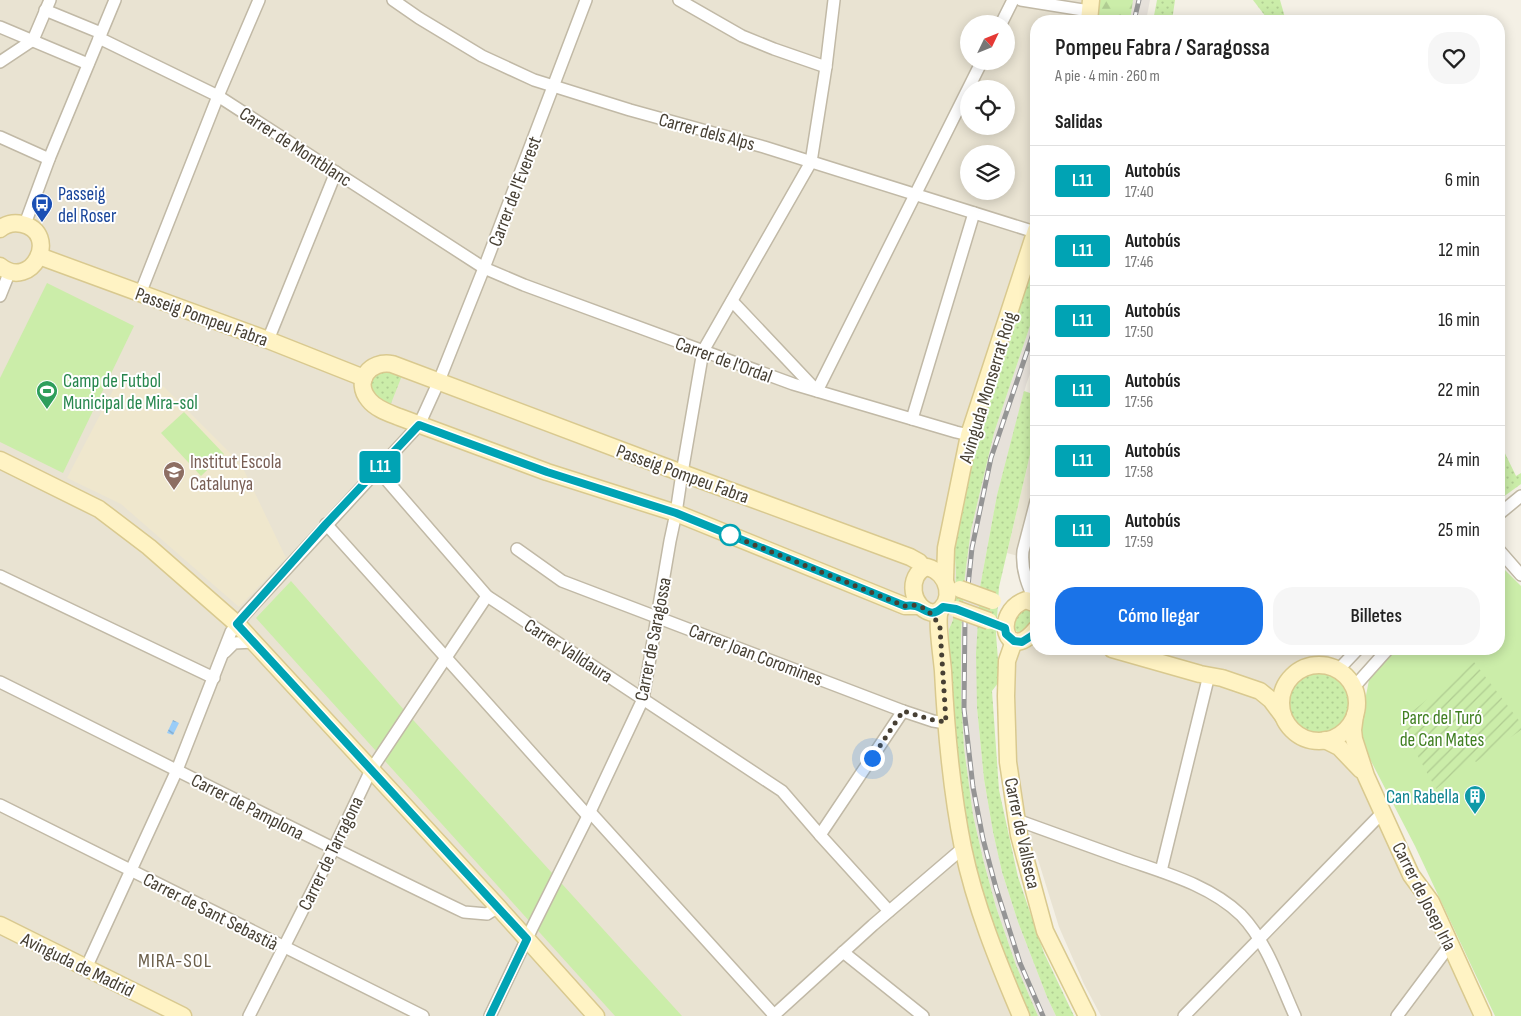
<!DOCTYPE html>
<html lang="es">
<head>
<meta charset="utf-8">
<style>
	:root { --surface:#fff; --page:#f6f6f6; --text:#222; --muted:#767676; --line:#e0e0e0; --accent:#1a73e8 }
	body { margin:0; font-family:"Sofia Sans Condensed",sans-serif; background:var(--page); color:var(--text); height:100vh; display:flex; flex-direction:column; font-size:19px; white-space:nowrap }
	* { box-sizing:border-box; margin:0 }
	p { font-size:16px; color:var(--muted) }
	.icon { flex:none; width:28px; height:28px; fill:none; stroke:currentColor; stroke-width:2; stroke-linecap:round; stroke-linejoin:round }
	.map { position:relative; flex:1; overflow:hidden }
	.panel { position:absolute; left:1030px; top:15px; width:475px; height:640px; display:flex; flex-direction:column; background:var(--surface); border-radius:20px; box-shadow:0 2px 12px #0003 }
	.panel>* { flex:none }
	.badge { padding:0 10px; border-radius:4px; font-size:18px; line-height:32px }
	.needle { width:32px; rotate:47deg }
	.buttons { position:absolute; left:960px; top:15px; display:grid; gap:10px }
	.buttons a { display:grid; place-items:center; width:55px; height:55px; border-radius:50%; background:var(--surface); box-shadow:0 2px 12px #0003; font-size:25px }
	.you { position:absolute; width:25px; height:25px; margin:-12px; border:4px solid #fff; border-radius:50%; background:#1a73e8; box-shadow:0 0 0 8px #1a73e833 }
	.map>.badge { position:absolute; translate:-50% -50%; box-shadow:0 0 0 2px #fff }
	h2 { padding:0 25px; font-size:19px; line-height:45px }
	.round { display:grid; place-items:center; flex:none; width:52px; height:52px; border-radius:20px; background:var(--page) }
	.overview { display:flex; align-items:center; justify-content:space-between; height:85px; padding:0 25px }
	h1 { font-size:24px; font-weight:600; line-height:38px }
	.cta { display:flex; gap:10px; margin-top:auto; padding:10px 25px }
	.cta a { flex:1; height:58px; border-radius:20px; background:var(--accent); color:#fff; font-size:20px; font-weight:600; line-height:58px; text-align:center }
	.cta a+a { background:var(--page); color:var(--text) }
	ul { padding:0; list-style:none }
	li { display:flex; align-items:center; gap:15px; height:70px; padding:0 25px; border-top:1px solid var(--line) }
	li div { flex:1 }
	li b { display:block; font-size:19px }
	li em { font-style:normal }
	li .badge { min-width:55px; font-weight:700; text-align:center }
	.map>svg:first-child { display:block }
	.residential { fill:#e9e3d2; fill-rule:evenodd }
	.industrial { fill:#e6e1da }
	.education { fill:#efe7cd }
	.grass { fill:url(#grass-dots) }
	.forest { fill:url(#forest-firs) }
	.park { fill:#cbeda9 }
	.garden { fill:url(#garden-furrows) }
	.water { fill:url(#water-waves) }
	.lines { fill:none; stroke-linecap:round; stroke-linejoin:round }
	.street-casing { stroke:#c1b9a6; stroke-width:14 }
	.secondary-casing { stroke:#d9c98f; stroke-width:19 }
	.street { stroke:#fff; stroke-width:11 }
	.secondary { stroke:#fff3c4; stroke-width:16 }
	.rail-casing { stroke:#959595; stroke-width:5 }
	.rail { stroke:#fff; stroke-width:3; stroke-dasharray:9; stroke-linecap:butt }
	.secondary-bridge-casing { stroke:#d9c98f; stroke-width:19; stroke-linecap:butt }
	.secondary-bridge { stroke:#fff3c4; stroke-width:16 }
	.line-casing { stroke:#fff; stroke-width:11 }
	.line { stroke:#00a3b4; stroke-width:8 }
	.walk { stroke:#474034; stroke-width:5; stroke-dasharray:0 9 }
	.stop-dot { fill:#fff; stroke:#00a3b4; stroke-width:2.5 }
	.labels { text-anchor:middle; stroke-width:4; stroke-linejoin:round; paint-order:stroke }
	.street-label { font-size:19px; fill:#474034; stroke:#fff }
	.transit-label { font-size:19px; fill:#164399; stroke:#fff; text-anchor:start }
	.leisure-label { font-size:19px; fill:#27864d; stroke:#fff; text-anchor:start }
	.education-label { font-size:19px; fill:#785e54; stroke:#fff; text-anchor:start }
	.park-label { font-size:19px; fill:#407f21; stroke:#fff }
	.culture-label { font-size:19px; fill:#0d838f; stroke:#fff; text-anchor:end }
	.neighbourhood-label { font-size:20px; letter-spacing:1px; fill:#6b5f4a; stroke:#fff }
</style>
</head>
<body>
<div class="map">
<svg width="1521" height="1016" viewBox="0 0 1521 1016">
	<defs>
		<pattern id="grass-dots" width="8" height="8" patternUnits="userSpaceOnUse" patternTransform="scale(1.25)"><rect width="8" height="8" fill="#cbeda9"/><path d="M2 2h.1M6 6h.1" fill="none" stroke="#b0cc92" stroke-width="1.8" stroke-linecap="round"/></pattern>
		<pattern id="forest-firs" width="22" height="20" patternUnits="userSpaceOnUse" patternTransform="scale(1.25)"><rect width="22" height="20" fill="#cbeda9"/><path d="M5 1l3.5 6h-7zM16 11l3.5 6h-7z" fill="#b0cc92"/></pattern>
		<pattern id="garden-furrows" width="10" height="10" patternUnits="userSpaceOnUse" patternTransform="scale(1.25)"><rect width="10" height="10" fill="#cbeda9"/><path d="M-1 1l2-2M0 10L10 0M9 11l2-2" fill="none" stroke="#b0cc92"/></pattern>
		<pattern id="water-waves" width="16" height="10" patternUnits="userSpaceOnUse" patternTransform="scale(1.25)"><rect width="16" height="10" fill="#9acdf8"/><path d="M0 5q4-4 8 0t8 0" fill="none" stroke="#7fa8ca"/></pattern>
	</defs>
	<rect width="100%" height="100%" fill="#f4f0e5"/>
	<g class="residential">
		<path d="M0,0H1100L1096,21H1036V249L954,541L956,575L953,620L949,629L956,753L972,858L1026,1016H0ZM969,24H1006V61H969ZM969,89H1006V126H969ZM969,154H1006V191H969Z"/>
		<path d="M1036,429V594L1026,558L1007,553Z"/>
		<path d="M1036,639V649H1350L1291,667L1275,693L1284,717L1293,730L1305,738L1326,741L1345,745L1427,909L1444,954L1475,1016H1101L1084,984L1059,927L1036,853L1027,849L1026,839L1030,834L1034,832L1024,820L1013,753L1015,652Z"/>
	</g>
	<g class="industrial">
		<path d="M1133,0H1150L1146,21H1130Z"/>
		<path d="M1036,308V357L1026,385L997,495L980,587L977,708L984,779L993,832L1002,872L1018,922L1047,997L1056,1016H1038L1016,965L996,907L983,859L973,815L964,748L961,696V634L965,575L971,530L994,433Z"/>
	</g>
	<path class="education" d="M122,373L164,387L241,464L286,558L239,607L121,504L67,478Z"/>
	<g class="grass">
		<path d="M1157,0H1175L1172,21H1153Z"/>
		<path d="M1253,0H1280L1286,21H1269Z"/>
		<path d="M1036,249V308L994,433L971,530L965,575L961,634V696L964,748L973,815L983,859L996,907L1016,965L1038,1016H1026L989,921L972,858L956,753L949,666V629L953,620L956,575L954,541L965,470Z"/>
		<path d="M381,369L403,373L390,406L372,397L369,379Z"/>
		<path d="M1024,391L1036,395V429L999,587L996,634L999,673L998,683L992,691L999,790L1018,877L1044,953L1074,1016H1056L1047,997L1018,922L1002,872L993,832L984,779L977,708L976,654L980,587L997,495Z"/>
		<path d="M1499,441L1516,476L1521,473V484L1499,500Z"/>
		<path d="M1026,609L1032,612C1034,623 1028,627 1021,633C1016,632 1014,630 1013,625L1017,615Z"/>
		<circle cx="1319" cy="703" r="30"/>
	</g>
	<path class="forest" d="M1100,0H1133L1130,21H1096Z"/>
	<g class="park">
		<path d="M47,283L134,326L63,473L0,442V378Z"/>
		<path d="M184,412L224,454L201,476L161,433Z"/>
		<path d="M1499,564L1521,586V1016H1495L1415,846L1358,736L1369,680L1396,649H1499Z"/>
		<path d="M291,581L405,711L682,1016H615L256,618Z"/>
	</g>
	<path class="garden" d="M1474,662L1521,723V730L1476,762L1473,759L1436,789L1399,722Z"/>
	<path class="water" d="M173,720L179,723L173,735L167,733Z"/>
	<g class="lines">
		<g class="street-casing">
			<g id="street">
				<path d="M393,0L419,18L482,56L534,80L630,110L764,147L1035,232"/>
				<path d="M679,0L742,36L774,49L826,67"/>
				<path d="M1021,0L1083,10"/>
				<path d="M45,10L101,33"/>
				<path d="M1001,24L1013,0"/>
				<path d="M0,27L88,64"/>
				<path d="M99,38L218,96L484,268L524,285L793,384L956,432L969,435"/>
				<path d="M0,62L33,40L50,0"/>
				<path d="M0,137L49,159"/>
				<path d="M25,224L49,159L115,0"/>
				<path d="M140,294L218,96L259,0"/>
				<path d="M0,296L10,271"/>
				<path d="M732,301L817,391L982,61"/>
				<path d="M268,340L336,172"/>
				<path d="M912,419L974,213"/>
				<path d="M377,469L487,596L782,791L820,835L889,911"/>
				<path d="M1499,514L1521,496"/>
				<path d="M326,524L588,816"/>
				<path d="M517,549L562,581L903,711L933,721L946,723"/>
				<path d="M1499,550L1521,575"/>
				<path d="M0,576L214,678"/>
				<path d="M1036,604C1028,586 1021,570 1023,551L1036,501"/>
				<path d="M225,652L234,643L254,642"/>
				<path d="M1338,670L1358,649"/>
				<path d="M0,682C155,759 308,837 464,912L487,914L498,907"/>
				<path d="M1354,687L1388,649"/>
				<path d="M0,805L423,1016"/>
				<path d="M590,812L775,1016"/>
				<path d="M1017,820C1053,833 1089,846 1125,859C1165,873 1210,885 1241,915C1267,942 1280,983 1295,1016"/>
				<path d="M820,835L903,711"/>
				<path d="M1161,871L1209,675"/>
				<path d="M843,952L923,1016"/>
				<path d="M86,968L177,770L231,632L245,614L419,425L439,381L484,268L586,0"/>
				<path d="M249,1016L333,850L371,770L487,596"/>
				<path d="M490,1016L532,928L588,816L643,699L670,541L676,513L682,473L703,351L811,162L826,67L834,0"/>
				<path d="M773,1016L873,925L963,848"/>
				<path d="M1184,1016L1383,812"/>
				<path d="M1397,1016L1450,945"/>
			</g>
		</g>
		<g class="secondary-casing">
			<g id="secondary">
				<path d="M1089,21L1091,0"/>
				<path d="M0,229C6,224 13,222 22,224C61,233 32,292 0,266"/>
				<path d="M39,256L268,340L364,378"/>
				<path d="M0,460L99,509L149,547L237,624L498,907L596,1016"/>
				<path d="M927,567C950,573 955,603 935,613C910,611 906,574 927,567Z"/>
				<path d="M945,579L946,548L969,435L1036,230"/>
				<path d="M1036,604L1026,600C991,612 1006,666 1036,629"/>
				<path d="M919,606H905L676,513L547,472L399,417C389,413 376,409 369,400C353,381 370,360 392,364L663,466L910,557L919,562L924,568"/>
				<path d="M940,611C936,620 942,658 943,671C946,730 951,789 963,848C975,906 998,962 1021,1016"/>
				<path d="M1014,641L1007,661L1006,696L1008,762L1019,835L1045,931L1087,1016"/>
				<path d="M1112,649L1200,674L1222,678L1260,691L1271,700L1283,716"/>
				<circle cx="1319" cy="703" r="38"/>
				<path d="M1355,715L1353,730L1354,739L1366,776L1411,875L1431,902L1483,1016"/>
				<path d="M1325,740L1339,747L1361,770"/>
				<path d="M0,925L183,1016"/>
			</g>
		</g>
		<use href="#street" class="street"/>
		<use href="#secondary" class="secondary"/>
		<g class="rail-casing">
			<g id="rail">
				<path d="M1134,21L1139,0"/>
				<path d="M968,586L972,548L991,458L1036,325"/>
				<path d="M965,618L964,709L973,787L983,839L996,888L1020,963L1043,1016"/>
			</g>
		</g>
		<use href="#rail" class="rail"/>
		<g class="secondary-bridge-casing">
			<g id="secondary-bridge">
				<path d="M960,589L993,601"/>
				<path d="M956,609L989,621"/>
			</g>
		</g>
		<use href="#secondary-bridge" class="secondary-bridge"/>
	</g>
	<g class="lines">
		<g class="line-casing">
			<path id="line" d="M490,1016L527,939L237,624L326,524L419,425L547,472L676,513L905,606C925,602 927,622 943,607L956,609L1005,628L1006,634L1014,641L1022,642L1036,633"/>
		</g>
		<use href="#line" class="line"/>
		<path class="walk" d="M730,535L905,606C922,602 934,614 940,628L946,722L933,720L903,711L872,758"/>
	</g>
	<defs>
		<g id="bus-pin" transform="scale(1.125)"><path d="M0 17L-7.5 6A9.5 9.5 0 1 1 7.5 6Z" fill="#1a4fb4" stroke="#fff"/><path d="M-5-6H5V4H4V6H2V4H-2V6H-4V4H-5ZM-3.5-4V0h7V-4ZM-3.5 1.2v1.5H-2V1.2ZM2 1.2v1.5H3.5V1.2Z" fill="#fff"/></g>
		<g id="stadium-pin" transform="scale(1.125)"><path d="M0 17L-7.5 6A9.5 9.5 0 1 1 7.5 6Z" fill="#2e9e5b" stroke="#fff"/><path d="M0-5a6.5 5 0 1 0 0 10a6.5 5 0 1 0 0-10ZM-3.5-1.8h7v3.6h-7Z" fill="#fff"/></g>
		<g id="school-pin" transform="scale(1.125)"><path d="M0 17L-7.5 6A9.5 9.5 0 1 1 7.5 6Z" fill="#8d6e63" stroke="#fff"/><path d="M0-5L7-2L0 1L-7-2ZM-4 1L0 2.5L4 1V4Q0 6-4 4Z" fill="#fff"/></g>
		<g id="building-pin" transform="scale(1.125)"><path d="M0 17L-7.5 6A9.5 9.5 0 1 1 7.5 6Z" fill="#0f9aa8" stroke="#fff"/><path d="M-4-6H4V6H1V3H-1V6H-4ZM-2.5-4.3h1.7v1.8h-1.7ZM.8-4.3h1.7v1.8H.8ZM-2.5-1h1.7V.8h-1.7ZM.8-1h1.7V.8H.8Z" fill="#fff"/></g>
	</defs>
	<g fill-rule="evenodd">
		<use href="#bus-pin" x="42" y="204"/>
		<use href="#stadium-pin" x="47" y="391"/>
		<use href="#school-pin" x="174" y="472"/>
		<use href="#building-pin" x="1475" y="796"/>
	</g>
	<circle class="stop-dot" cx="730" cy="535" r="10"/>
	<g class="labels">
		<g class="street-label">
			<text transform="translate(707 131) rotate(15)" y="7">Carrer dels Alps</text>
			<text transform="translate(296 146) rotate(33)" y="7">Carrer de Montblanc</text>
			<text transform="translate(514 191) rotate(-69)" y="7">Carrer de l'Everest</text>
			<text transform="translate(202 316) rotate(20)" y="7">Passeig Pompeu Fabra</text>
			<text transform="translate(724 359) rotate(20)" y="7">Carrer de l'Ordal</text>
			<text transform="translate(987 387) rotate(-73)" y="7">Avinguda Monserrat Roig</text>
			<text transform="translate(683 473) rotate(20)" y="7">Passeig Pompeu Fabra</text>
			<text transform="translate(652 639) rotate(-79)" y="7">Carrer de Saragossa</text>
			<text transform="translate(569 650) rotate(33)" y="7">Carrer Valldaura</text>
			<text transform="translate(756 654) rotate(21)" y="7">Carrer Joan Coromines</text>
			<text transform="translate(248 806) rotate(27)" y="7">Carrer de Pamplona</text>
			<text transform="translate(1023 833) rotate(78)" y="7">Carrer de Vallseca</text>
			<text transform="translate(330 853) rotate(-64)" y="7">Carrer de Tarragona</text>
			<text transform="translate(1425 896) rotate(63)" y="7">Carrer de Josep Irla</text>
			<text transform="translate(211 911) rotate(27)" y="7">Carrer de Sant Sebastià</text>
			<text transform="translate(78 964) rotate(26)" y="7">Avinguda de Madrid</text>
		</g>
		<g class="transit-label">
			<text x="58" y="200">Passeig<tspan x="58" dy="22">del Roser</tspan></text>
		</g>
		<g class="leisure-label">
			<text x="63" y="387">Camp de Futbol<tspan x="63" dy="22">Municipal de Mira-sol</tspan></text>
		</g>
		<g class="education-label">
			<text x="190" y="468">Institut Escola<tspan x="190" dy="22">Catalunya</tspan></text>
		</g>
		<g class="park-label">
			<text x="1442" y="724">Parc del Turó<tspan x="1442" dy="22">de Can Mates</tspan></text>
		</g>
		<g class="culture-label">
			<text x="1459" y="803">Can Rabella</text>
		</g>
		<g class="neighbourhood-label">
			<text x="175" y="967">MIRA-SOL</text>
		</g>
	</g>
</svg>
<div class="buttons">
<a><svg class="needle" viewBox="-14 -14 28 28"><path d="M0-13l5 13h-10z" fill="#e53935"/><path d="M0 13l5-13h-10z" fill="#767676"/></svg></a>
<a><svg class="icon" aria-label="locate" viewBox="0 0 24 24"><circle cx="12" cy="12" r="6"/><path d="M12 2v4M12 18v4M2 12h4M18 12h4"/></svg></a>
<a><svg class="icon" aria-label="layers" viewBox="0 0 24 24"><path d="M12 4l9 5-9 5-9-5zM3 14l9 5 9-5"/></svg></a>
</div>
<div class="you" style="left:872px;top:758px"></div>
<b class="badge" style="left:380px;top:467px;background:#00a3b4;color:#fff">L11</b>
<section class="panel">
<div class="overview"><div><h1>Pompeu Fabra / Saragossa</h1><p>A pie · 4 min · 260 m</p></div><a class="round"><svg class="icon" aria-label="heart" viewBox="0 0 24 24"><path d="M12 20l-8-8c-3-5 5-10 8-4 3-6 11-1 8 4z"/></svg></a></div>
<h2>Salidas</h2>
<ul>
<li><span class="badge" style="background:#00a3b4;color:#fff">L11</span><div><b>Autobús</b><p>17:40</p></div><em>6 min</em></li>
<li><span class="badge" style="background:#00a3b4;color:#fff">L11</span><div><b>Autobús</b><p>17:46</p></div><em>12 min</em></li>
<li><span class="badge" style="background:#00a3b4;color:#fff">L11</span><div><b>Autobús</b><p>17:50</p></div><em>16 min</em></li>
<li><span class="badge" style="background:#00a3b4;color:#fff">L11</span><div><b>Autobús</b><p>17:56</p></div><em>22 min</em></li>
<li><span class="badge" style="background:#00a3b4;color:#fff">L11</span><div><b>Autobús</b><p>17:58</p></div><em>24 min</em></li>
<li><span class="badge" style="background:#00a3b4;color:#fff">L11</span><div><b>Autobús</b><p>17:59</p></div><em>25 min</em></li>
</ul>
<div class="cta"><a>Cómo llegar</a><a>Billetes</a></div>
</section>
</div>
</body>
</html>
